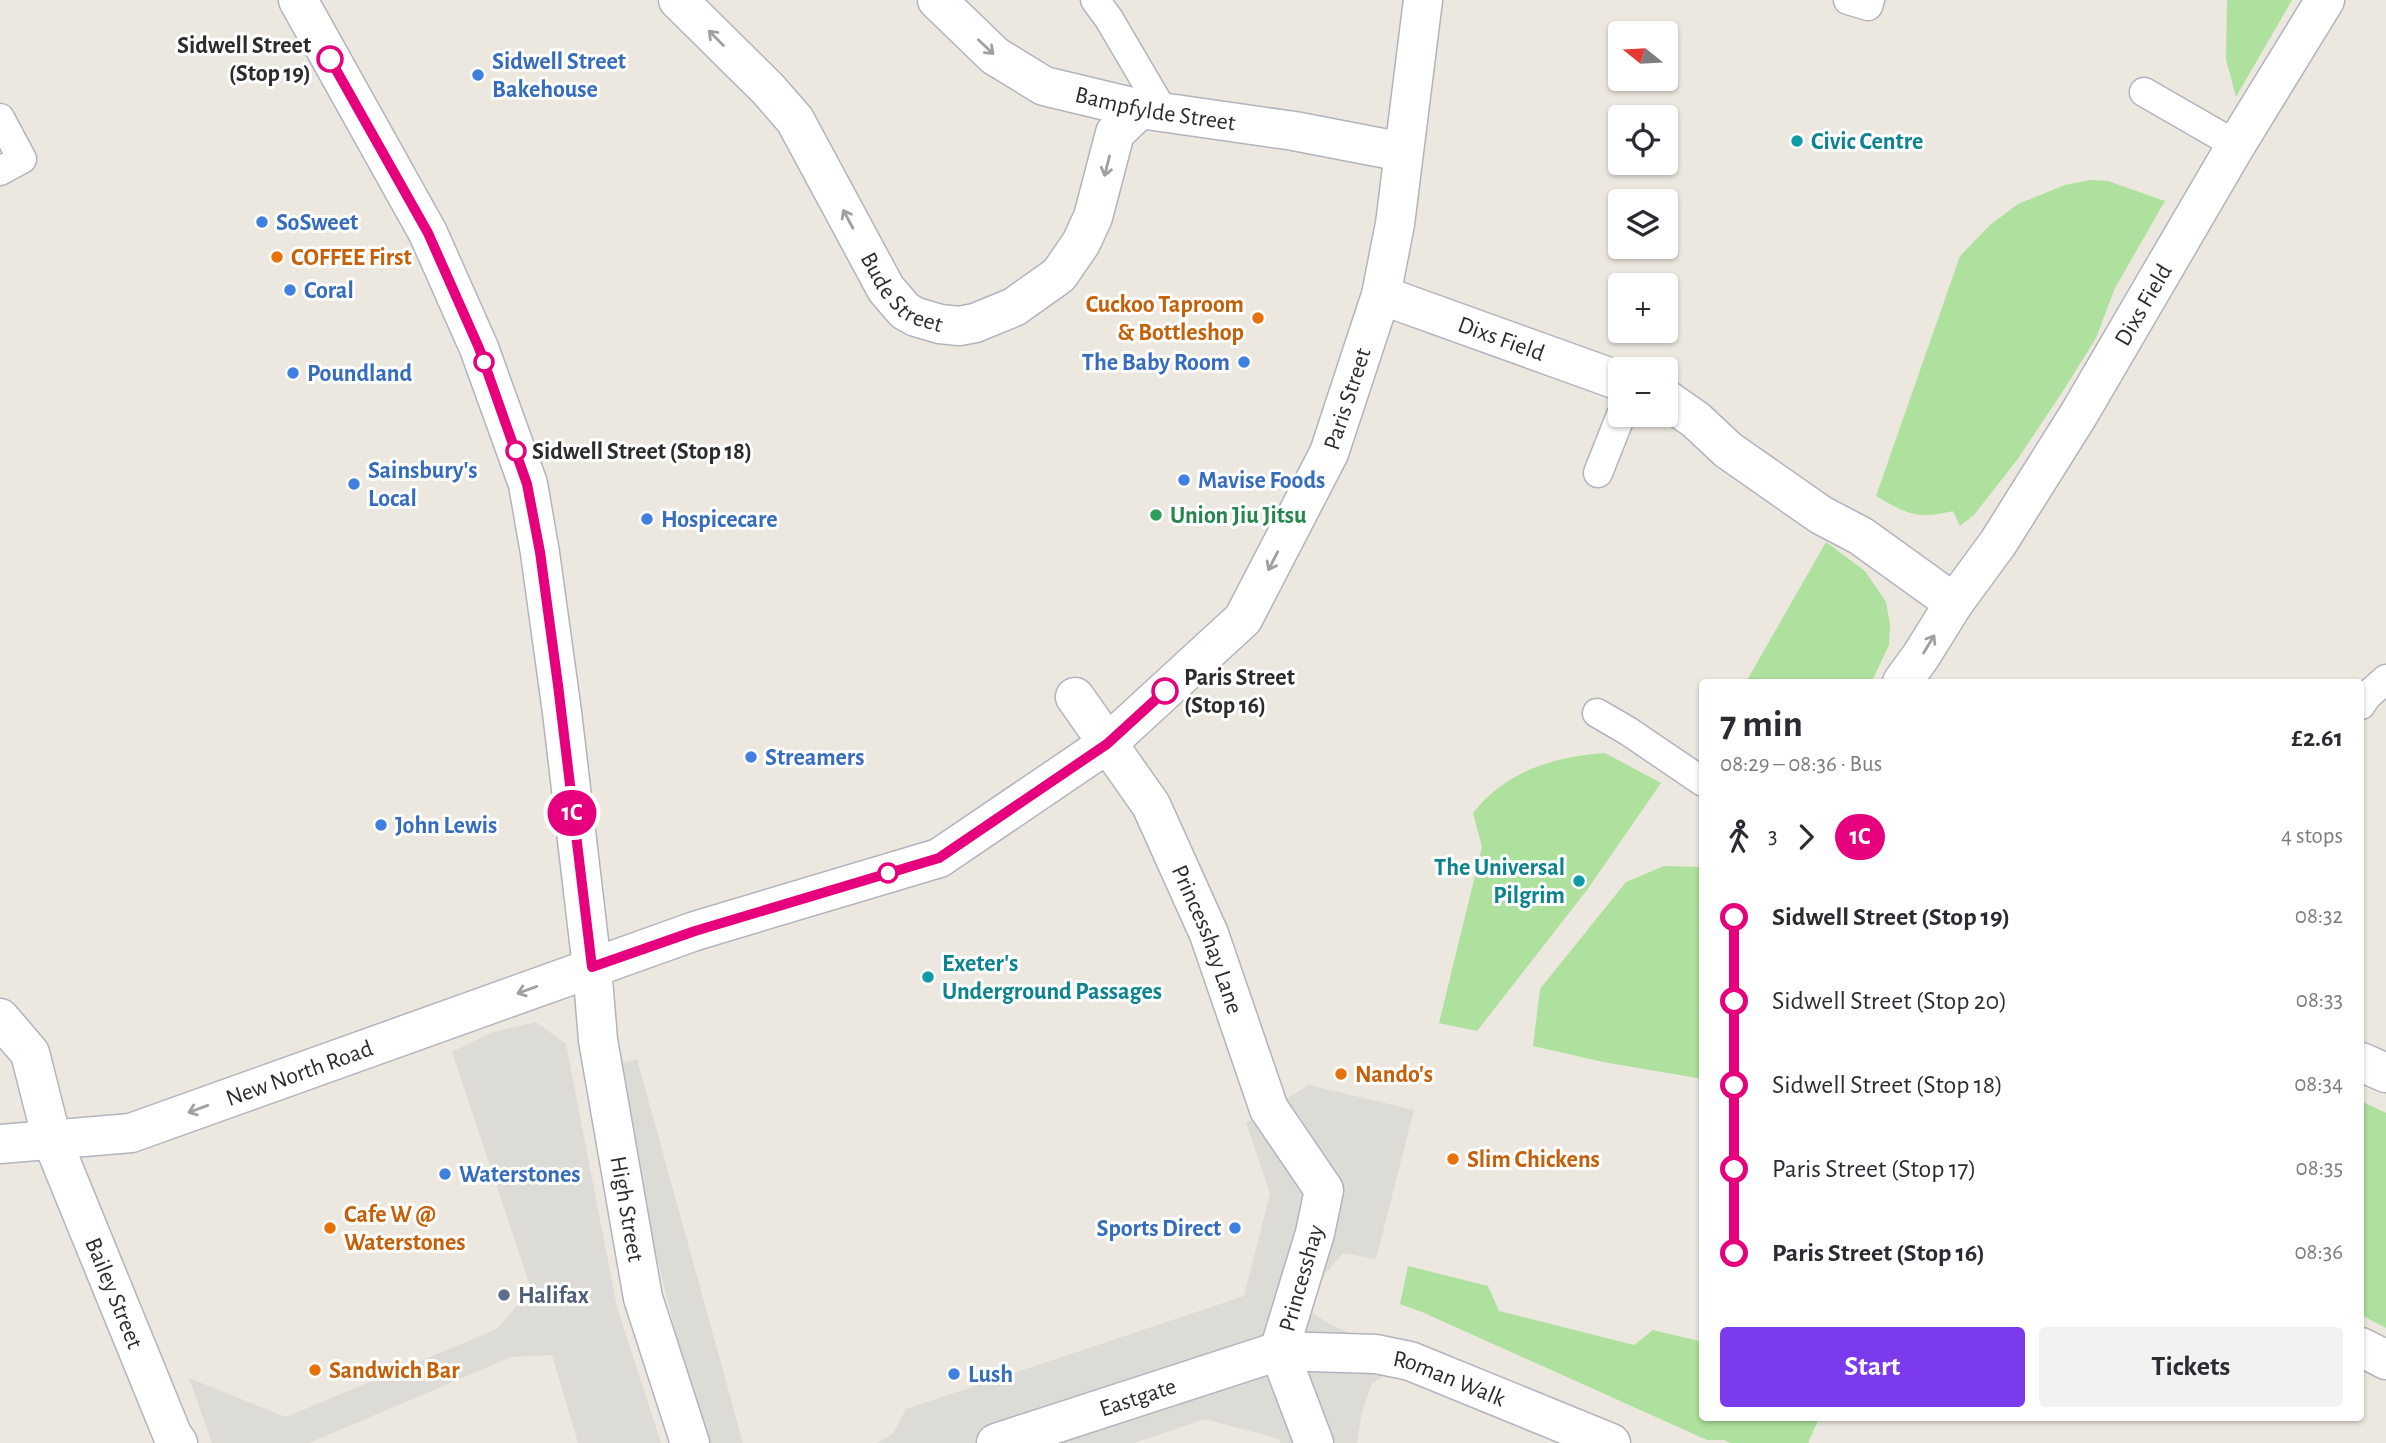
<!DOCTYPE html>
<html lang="en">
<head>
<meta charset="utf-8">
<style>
	:root { --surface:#fff; --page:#f2f2f3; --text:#2b2b33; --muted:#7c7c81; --accent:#7c3aed }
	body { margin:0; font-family:"Alegreya Sans",sans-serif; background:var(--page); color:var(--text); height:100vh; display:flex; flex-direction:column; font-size:26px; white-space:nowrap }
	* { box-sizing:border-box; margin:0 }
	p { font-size:23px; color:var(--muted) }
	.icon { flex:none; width:38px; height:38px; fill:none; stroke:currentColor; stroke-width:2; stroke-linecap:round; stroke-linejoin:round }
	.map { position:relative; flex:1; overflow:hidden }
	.side { position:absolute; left:1699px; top:679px; width:665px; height:742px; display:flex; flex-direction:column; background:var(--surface); border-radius:7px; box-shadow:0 2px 5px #0004 }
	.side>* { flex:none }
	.badge { padding:0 14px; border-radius:23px; font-size:24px; line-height:46px }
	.needle { width:46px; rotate:288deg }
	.tools { position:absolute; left:1608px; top:21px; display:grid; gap:14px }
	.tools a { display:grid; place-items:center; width:70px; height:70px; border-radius:7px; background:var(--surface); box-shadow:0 2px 5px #0004; font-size:35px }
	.map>.badge { position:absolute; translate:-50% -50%; box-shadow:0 0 0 4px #fff }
	.legs { display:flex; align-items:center; gap:10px; height:77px; padding:0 21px; font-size:23px }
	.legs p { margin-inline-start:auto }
	.headline { display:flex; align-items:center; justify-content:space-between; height:119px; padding:0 21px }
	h1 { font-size:38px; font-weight:700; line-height:52px }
	.primary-button { display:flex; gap:14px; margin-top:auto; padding:14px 21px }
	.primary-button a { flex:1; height:80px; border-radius:7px; background:var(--accent); color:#fff; font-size:28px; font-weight:700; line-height:80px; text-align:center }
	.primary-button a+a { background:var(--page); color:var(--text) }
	ul { padding:0 21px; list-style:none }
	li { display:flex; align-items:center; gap:24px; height:84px; font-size:26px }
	li i { display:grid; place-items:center; width:10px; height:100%; margin:0 9px; background:currentColor }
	li i::after { content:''; width:18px; height:18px; margin:-9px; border:5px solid; border-radius:50%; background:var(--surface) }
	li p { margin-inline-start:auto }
	li:first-child i { background:linear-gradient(#0000 50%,currentColor 0) }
	li:last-child i { background:linear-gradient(currentColor 50%,#0000 0) }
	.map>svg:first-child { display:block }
	.green { fill:#ade19d }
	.plaza { fill:#dddbd5 }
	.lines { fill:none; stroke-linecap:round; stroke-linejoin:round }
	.lane-casing { stroke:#b2b3bf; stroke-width:31 }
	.street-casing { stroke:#b2b3bf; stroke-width:41 }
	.secondary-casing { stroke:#b2b3bf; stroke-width:41 }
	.lane { stroke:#fff; stroke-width:28 }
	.street { stroke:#fff; stroke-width:38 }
	.secondary { stroke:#fff; stroke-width:38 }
	.oneway { stroke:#a0a0a0 }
	.line-1-casing { stroke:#fff; stroke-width:16 }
	.line-1 { stroke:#e6007e; stroke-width:10 }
	.stop-1-dot { fill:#fff; stroke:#e6007e; stroke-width:3.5 }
	.shop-dot { fill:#3f7fe0; stroke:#fff; stroke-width:2.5 }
	.culture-dot { fill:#0f9aa8; stroke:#fff; stroke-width:2.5 }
	.food-dot { fill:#e8710a; stroke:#fff; stroke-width:2.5 }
	.leisure-dot { fill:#2e9e5b; stroke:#fff; stroke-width:2.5 }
	.service-dot { fill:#5c6f8a; stroke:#fff; stroke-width:2.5 }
	.labels { text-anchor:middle; stroke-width:6; stroke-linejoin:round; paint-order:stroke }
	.stop-label { font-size:24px; font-weight:bold; fill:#2c2c2c; stroke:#fff; text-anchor:start }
	.shop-label { font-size:24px; font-weight:bold; fill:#366cbe; stroke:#fff; text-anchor:start }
	.street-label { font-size:24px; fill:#2c2c2c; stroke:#fff }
	.culture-label { font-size:24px; font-weight:bold; fill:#0d838f; stroke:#fff; text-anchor:start }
	.food-label { font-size:24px; font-weight:bold; fill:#c56008; stroke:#fff; text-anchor:start }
	.leisure-label { font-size:24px; font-weight:bold; fill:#27864d; stroke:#fff; text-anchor:start }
	.service-label { font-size:24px; font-weight:bold; fill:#4e5e75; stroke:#fff; text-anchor:start }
</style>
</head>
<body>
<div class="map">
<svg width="2386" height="1443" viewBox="0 0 2386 1443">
	<rect width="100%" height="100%" fill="#ede8df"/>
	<g class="green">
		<path d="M2227,0H2292L2236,97L2226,59Z"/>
		<path d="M2090,180L2108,181L2165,201L2115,288L2096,338L2063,391L2017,460L1974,515L1960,526L1953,511C1917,520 1907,514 1876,496L1960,256L1990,225L2018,204L2065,185Z"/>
		<path d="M1826,542L1865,571L1886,602L1890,624L1889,645L1872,681L1746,682Z"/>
		<path d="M1605,753L1661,783L1587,890L1477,1031L1439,1023L1482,847L1473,813C1507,771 1552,757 1605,753Z"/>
		<path d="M1664,866L1703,867V1079L1603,1062L1533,1046L1540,989L1626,882Z"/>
		<path d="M2361,1101L2386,1113V1328L2361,1315Z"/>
		<path d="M1408,1266L1488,1286L1499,1311L1634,1345L1653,1330L1703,1342V1418H1819L1808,1443H1731L1724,1440H1707L1422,1312L1400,1304Z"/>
	</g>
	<g class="plaza">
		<path d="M536,1022L566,1044L617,1307L661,1443H578L552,1355L511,1357L309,1443H212L189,1378L286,1417L497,1329L520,1302L533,1295L452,1052L490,1033Z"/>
		<path d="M637,1059L743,1443H705L699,1426L609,1066Z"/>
		<path d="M1309,1085L1414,1110L1376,1259L1343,1253L1310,1292L1311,1312L1330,1324L1410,1361L1372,1383L1362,1412L1357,1443H1281L1279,1439L1205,1419L1134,1443H876L893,1434L906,1409L1244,1296L1270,1193L1246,1123Z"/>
	</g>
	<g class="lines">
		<g class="lane-casing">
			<g id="lane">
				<path d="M1095,0L1109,19L1163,111"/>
				<path d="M1848,0L1868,6L1870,0"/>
				<path d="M2144,92L2236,145"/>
				<path d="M0,118L22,159L0,171"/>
				<path d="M1598,473L1621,415"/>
				<path d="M2361,705L2367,696L2386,679"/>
				<path d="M1597,713L1628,731L1703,782"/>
			</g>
		</g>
		<g class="street-casing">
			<g id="street">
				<path id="s1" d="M298,0L428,233L479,348L528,484L540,553L562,712L592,967L598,1040L643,1298L690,1443"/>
				<path id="s2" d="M678,0L768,89L795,120L886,289L905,311L916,317L940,324L959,326L975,323L1014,307L1059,275L1081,243L1093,217L1115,133L1140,109"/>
				<path id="s3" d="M937,0L995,56L1044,86L1140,109L1294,131L1403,152"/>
				<path id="s4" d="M1381,295L1620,381"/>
				<path d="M1666,399L1696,420L1728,450L1821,515L1861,536L1954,603"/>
				<path id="s5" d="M1902,682L1921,656L1954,603L1998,543L2079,414L2236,145L2325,0"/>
				<path id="s6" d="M1075,697L1151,805L1209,934L1269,1109L1324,1190L1315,1233L1279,1351L1314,1443"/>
				<path id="s7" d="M0,1018L30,1053L52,1140L172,1434L178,1443"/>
				<path d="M2361,1062L2386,1073"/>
				<path d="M2361,1347L2386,1360"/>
				<path id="s8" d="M996,1443L1279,1351L1376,1354L1410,1361L1611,1443"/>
			</g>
		</g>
		<g class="secondary-casing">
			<g id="secondary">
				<path id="s9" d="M0,1144L131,1133L695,931L939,858L1107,744L1243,619L1329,453L1381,295L1395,224L1423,0"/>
			</g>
		</g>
		<use href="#lane" class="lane"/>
		<use href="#street" class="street"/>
		<use href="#secondary" class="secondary"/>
	</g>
	<defs><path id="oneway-shaft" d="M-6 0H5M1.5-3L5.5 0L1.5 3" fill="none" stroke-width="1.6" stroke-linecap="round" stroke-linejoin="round" transform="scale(1.75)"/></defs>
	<g class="oneway">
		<use href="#oneway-shaft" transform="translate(716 38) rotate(-135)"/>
		<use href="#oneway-shaft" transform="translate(986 47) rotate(43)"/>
		<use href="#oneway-shaft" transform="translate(1107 166) rotate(104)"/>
		<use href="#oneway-shaft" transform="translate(848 219) rotate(-118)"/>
		<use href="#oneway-shaft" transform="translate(1273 561) rotate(117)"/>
		<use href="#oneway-shaft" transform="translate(1929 644) rotate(-59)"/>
		<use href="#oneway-shaft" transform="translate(527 990) rotate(160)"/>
		<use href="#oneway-shaft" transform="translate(198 1109) rotate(160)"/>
	</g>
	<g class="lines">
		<g class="line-1-casing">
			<path id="line-1" d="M330,59L428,233L479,348L527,484L540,552L558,685L592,967L695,931L939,858L1107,744L1165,691"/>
		</g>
		<use href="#line-1" class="line-1"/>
	</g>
	<g class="stop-1-dot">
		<circle cx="330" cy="59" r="12"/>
		<circle cx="484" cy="362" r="9"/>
		<circle cx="516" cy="451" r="9"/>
		<circle cx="1165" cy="691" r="12"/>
		<circle cx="888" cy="873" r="9"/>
	</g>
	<g class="shop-dot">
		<circle cx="478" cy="75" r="7"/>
		<circle cx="262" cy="222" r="7"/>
		<circle cx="290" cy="290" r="7"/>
		<circle cx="1244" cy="362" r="7"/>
		<circle cx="293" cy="373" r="7"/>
		<circle cx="1184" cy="480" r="7"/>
		<circle cx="354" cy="484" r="7"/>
		<circle cx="647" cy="519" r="7"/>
		<circle cx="751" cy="757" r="7"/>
		<circle cx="381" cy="825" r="7"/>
		<circle cx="445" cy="1174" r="7"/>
		<circle cx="1235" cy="1228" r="7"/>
		<circle cx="954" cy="1374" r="7"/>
	</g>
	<g class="culture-dot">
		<circle cx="1797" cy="141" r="7"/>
		<circle cx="1579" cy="881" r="7"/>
		<circle cx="928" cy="977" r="7"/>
	</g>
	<g class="food-dot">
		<circle cx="277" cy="257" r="7"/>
		<circle cx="1258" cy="318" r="7"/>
		<circle cx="1341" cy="1074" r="7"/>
		<circle cx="1453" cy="1159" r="7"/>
		<circle cx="330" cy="1228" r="7"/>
		<circle cx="315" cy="1370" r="7"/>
	</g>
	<circle class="leisure-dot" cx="1156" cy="515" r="7"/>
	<circle class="service-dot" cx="504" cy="1295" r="7"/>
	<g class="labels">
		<g class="stop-label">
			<text x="311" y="53" text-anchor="end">Sidwell Street<tspan x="311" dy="28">(Stop 19)</tspan></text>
			<text x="532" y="459">Sidwell Street (Stop 18)</text>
			<text x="1184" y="685">Paris Street<tspan x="1184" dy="28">(Stop 16)</tspan></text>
		</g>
		<g class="shop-label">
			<text x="492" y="69">Sidwell Street<tspan x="492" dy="28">Bakehouse</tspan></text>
			<text x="276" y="230">SoSweet</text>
			<text x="304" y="298">Coral</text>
			<text x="1230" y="370" text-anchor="end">The Baby Room</text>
			<text x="307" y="381">Poundland</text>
			<text x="368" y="478">Sainsbury's<tspan x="368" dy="28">Local</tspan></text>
			<text x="1198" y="488">Mavise Foods</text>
			<text x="661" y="527">Hospicecare</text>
			<text x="765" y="765">Streamers</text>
			<text x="395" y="833">John Lewis</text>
			<text x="459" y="1182">Waterstones</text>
			<text x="1221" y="1236" text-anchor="end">Sports Direct</text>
			<text x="968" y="1382">Lush</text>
		</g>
		<g class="street-label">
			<text dy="8" stroke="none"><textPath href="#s3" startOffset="252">Bampfylde Street</textPath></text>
			<text dy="8" stroke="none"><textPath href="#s2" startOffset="374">Bude Street</textPath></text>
			<text dy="8" stroke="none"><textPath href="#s5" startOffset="448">Dixs Field</textPath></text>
			<text dy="8" stroke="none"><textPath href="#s4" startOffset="128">Dixs Field</textPath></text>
			<text dy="8" stroke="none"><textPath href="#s9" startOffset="1617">Paris Street</textPath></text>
			<text dy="8" stroke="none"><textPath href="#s6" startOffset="278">Princesshay Lane</textPath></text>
			<text dy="8" stroke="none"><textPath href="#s9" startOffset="310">New North Road</textPath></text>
			<text dy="8" stroke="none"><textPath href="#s1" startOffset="1269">High Street</textPath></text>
			<text transform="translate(1301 1278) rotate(-74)" y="8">Princesshay</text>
			<text dy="8" stroke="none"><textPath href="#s7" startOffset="301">Bailey Street</textPath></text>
			<text dy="8" stroke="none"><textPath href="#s8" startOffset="472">Roman Walk</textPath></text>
			<text dy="8" stroke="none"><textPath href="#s8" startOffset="149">Eastgate</textPath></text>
		</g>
		<g class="culture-label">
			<text x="1811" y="149">Civic Centre</text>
			<text x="1565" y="875" text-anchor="end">The Universal<tspan x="1565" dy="28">Pilgrim</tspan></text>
			<text x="942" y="971">Exeter's<tspan x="942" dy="28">Underground Passages</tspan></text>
		</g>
		<g class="food-label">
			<text x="291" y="265">COFFEE First</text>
			<text x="1244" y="312" text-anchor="end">Cuckoo Taproom<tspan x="1244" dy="28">&amp; Bottleshop</tspan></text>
			<text x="1355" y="1082">Nando's</text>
			<text x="1467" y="1167">Slim Chickens</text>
			<text x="344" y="1222">Cafe W @<tspan x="344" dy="28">Waterstones</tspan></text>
			<text x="329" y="1378">Sandwich Bar</text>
		</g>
		<g class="leisure-label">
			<text x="1170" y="523">Union Jiu Jitsu</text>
		</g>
		<g class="service-label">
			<text x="518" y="1303">Halifax</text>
		</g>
	</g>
</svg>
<div class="tools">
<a><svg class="needle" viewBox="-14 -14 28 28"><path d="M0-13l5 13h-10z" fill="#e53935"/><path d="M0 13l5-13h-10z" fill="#7c7c81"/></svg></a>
<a><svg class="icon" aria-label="locate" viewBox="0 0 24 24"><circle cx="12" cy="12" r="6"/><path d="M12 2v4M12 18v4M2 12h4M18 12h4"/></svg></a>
<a><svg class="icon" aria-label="layers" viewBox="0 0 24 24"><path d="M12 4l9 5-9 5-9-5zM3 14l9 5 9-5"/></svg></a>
<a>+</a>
<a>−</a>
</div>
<b class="badge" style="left:572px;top:813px;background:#e6007e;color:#fff">1C</b>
<section class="side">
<div class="headline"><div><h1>7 min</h1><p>08:29 – 08:36 · Bus</p></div><b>£2.61</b></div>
<div class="legs"><svg class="icon" aria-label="walk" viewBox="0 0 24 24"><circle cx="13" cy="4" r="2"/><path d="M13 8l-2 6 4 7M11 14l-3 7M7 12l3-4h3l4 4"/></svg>3<svg class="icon" aria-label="forward" viewBox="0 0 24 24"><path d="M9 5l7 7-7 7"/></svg><b class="badge" style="background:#e6007e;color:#fff">1C</b><p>4 stops</p></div>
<ul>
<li><i style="color:#e6007e"></i><b>Sidwell Street (Stop 19)</b><p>08:32</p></li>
<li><i style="color:#e6007e"></i><span>Sidwell Street (Stop 20)</span><p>08:33</p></li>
<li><i style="color:#e6007e"></i><span>Sidwell Street (Stop 18)</span><p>08:34</p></li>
<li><i style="color:#e6007e"></i><span>Paris Street (Stop 17)</span><p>08:35</p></li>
<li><i style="color:#e6007e"></i><b>Paris Street (Stop 16)</b><p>08:36</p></li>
</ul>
<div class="primary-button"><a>Start</a><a>Tickets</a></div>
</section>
</div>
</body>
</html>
